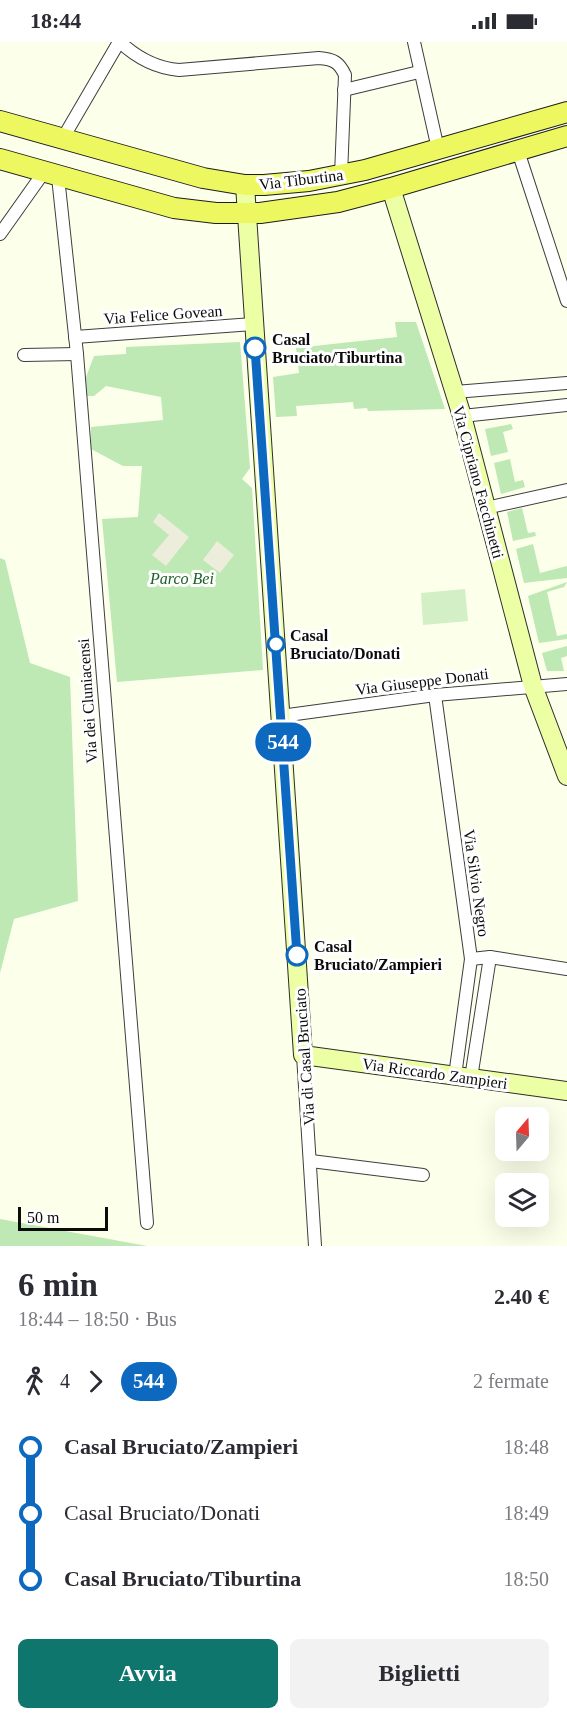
<!DOCTYPE html>
<html lang="it">
<head>
<meta charset="utf-8">
<style>
	:root { --surface:#fff; --page:#f2f2f3; --text:#2b2b33; --muted:#7c7c81; --accent:#0f766e }
	body { margin:0; font-family:"Times New Roman",serif; background:var(--page); color:var(--text); height:100vh; display:flex; flex-direction:column; font-size:22px; white-space:nowrap }
	* { box-sizing:border-box; margin:0 }
	p { font-size:20px; color:var(--muted) }
	.icon { flex:none; width:33px; height:33px; fill:none; stroke:currentColor; stroke-width:2; stroke-linecap:round; stroke-linejoin:round }
	.map { position:relative; height:1204px; overflow:hidden }
	.panel { display:flex; flex-direction:column; background:var(--surface); flex:1 }
	.panel>* { flex:none }
	.badge { padding:0 12px; border-radius:20px; font-size:21px; line-height:39px }
	.needle { width:39px; rotate:19deg }
	.tools { position:absolute; left:495px; top:1065px; display:grid; gap:12px }
	.tools a { display:grid; place-items:center; width:54px; height:54px; border-radius:9px; background:var(--surface); box-shadow:0 6px 24px #0002; font-size:30px }
	.scale { position:absolute; left:18px; bottom:15px; width:90px; box-sizing:border-box; padding-left:6px; border:3px solid #0b0b0b; border-top:0; font-size:16px; line-height:21px; white-space:nowrap; color:#0b0b0b; -webkit-text-stroke:4px #fff; paint-order:stroke }
	.map>.badge { position:absolute; translate:-50% -50%; box-shadow:0 0 0 3px #fff }
	.legs { display:flex; align-items:center; gap:9px; height:66px; padding:0 18px; font-size:20px }
	.legs p { margin-inline-start:auto }
	.head { display:flex; align-items:center; justify-content:space-between; height:102px; padding:0 18px }
	h1 { font-size:33px; font-weight:700; line-height:45px }
	.cta { display:flex; gap:12px; margin-top:auto; padding:12px 18px }
	.cta a { flex:1; height:69px; border-radius:9px; background:var(--accent); color:#fff; font-size:24px; font-weight:700; line-height:69px; text-align:center }
	.cta a+a { background:var(--page); color:var(--text) }
	ul { padding:0 18px; list-style:none }
	li { display:flex; align-items:center; gap:21px; height:66px; font-size:22px }
	li i { display:grid; place-items:center; width:9px; height:100%; margin:0 8px; background:currentColor }
	li i::after { content:''; width:15px; height:15px; margin:-8px; border:4px solid; border-radius:50%; background:var(--surface) }
	li p { margin-inline-start:auto }
	li:first-child i { background:linear-gradient(#0000 50%,currentColor 0) }
	li:last-child i { background:linear-gradient(currentColor 50%,#0000 0) }
	.status { display:flex; justify-content:space-between; align-items:center; height:42px; padding:0 30px; background:var(--surface); direction:ltr }
	.status svg { height:16px; fill:currentColor }
	.map>svg:first-child { display:block }
	.green { fill:#bee8b4 }
	.pitch { fill:#d3efc5 }
	.plaza { fill:#ecedda }
	.lines { fill:none; stroke-linecap:round; stroke-linejoin:round }
	.street-casing { stroke:#3e3e3e; stroke-width:14 }
	.secondary-casing { stroke:#2d2d2d; stroke-width:20 }
	.primary-casing { stroke:#1c1c1c; stroke-width:22 }
	.street { stroke:#fff; stroke-width:12 }
	.secondary { stroke:#ecffa4; stroke-width:18 }
	.primary { stroke:#edf860; stroke-width:20 }
	.line-1-casing { stroke:#fff; stroke-width:14 }
	.line-1 { stroke:#0c69bf; stroke-width:9 }
	.stop-1-dot { fill:#fff; stroke:#0c69bf; stroke-width:3 }
	.labels { text-anchor:middle; stroke-width:6; stroke-linejoin:round; paint-order:stroke }
	.street-label { font-size:16px; fill:#0b0b0b; stroke:#fff }
	.stop-label { font-size:16px; font-weight:bold; fill:#0b0b0b; stroke:#fff; text-anchor:start }
	.park-label { font-size:16px; font-style:italic; fill:#1c6124; stroke:#fff }
</style>
</head>
<body>
<div class="status"><b>18:44</b><svg viewBox="0 0 49 12"><path d="M0 12V9h3v3zM5 12V6h3v6zM10 12V3h3v9zM15 12V0h3v12zM26 1h20v11H26zM47 4h2v5h-2z"/></svg></div>
<div class="map">
<svg width="567" height="1204" viewBox="0 0 567 1204">
	<rect width="100%" height="100%" fill="#fcffe9"/>
	<g class="green">
		<path d="M395,280H416L445,367L368,369L367,366L354,367L353,360L296,364L297,374L276,375L273,335L299,331L296,306L397,295Z"/>
		<path d="M240,300L250,426L242,437L252,446L263,628L117,640L102,477L138,475L142,424H123L91,407V385L163,378L161,355L106,344L94,354H84L83,343L94,314L126,312V305Z"/>
		<path d="M511,382L513,387L503,390L508,410L491,414L485,387Z"/>
		<path d="M510,417L515,440L523,438L525,445L501,452L494,421Z"/>
		<path d="M522,466L528,491L535,490L536,494L513,499L507,470Z"/>
		<path d="M533,502L540,531L567,524V536L524,541L516,507Z"/>
		<path d="M0,516L5,518L30,621L70,635L78,859L14,877L0,931Z"/>
		<path d="M567,540L564,545L547,550L557,594L567,592V597L539,601L528,554Z"/>
		<path d="M567,604V614L561,616L564,629H547L542,611Z"/>
		<path d="M0,1177L147,1204H0Z"/>
	</g>
	<path class="pitch" d="M465,547L468,579L423,583L421,551Z"/>
	<g class="plaza">
		<path d="M159,471L189,495L166,524L152,513L169,493L153,480Z"/>
		<path d="M217,499L234,513L220,531L203,518Z"/>
	</g>
	<g class="lines">
		<g class="street-casing">
			<g id="street">
				<path d="M120,0C137,16 155,26 179,28L319,16C333,17 339,20 345,33L341,133"/>
				<path d="M414,0L438,107"/>
				<path d="M344,48L419,30"/>
				<path d="M63,96L119,0"/>
				<path d="M518,109L567,259"/>
				<path d="M58,135L77,312L147,1181"/>
				<path d="M0,192L44,130"/>
				<path d="M75,295L253,282"/>
				<path d="M24,313L77,312"/>
				<path d="M455,350L567,341"/>
				<path d="M462,374L567,363"/>
				<path d="M486,466L567,448"/>
				<path d="M435,653L471,917L455,1034"/>
				<path d="M281,674L435,653L567,642"/>
				<path d="M471,917L490,915L567,927"/>
				<path d="M303,1013L315,1204"/>
				<path d="M471,1036L490,915"/>
				<path d="M311,1119L423,1133"/>
			</g>
		</g>
		<g class="secondary-casing">
			<g id="secondary">
				<path d="M245,143L303,1013L567,1049"/>
				<path d="M391,146L462,374L533,644L567,734"/>
			</g>
		</g>
		<g class="primary-casing">
			<g id="primary">
				<path d="M0,79L203,136L245,143H264L309,139L365,128L567,70"/>
				<path d="M0,117L174,166L216,171H260L338,160L391,146L567,94"/>
			</g>
		</g>
		<use href="#street" class="street"/>
		<use href="#secondary" class="secondary"/>
		<use href="#primary" class="primary"/>
	</g>
	<g class="lines">
		<g class="line-1-casing">
			<path id="line-1" d="M255,306L297,913"/>
		</g>
		<use href="#line-1" class="line-1"/>
	</g>
	<g class="stop-1-dot">
		<circle cx="255" cy="306" r="10"/>
		<circle cx="276" cy="602" r="8"/>
		<circle cx="297" cy="913" r="10"/>
	</g>
	<g class="labels">
		<g class="street-label">
			<text transform="translate(301 137) rotate(-7)" y="6">Via Tiburtina</text>
			<text transform="translate(163 272) rotate(-4)" y="6">Via Felice Govean</text>
			<text transform="translate(479 440) rotate(75)" y="6">Via Cipriano Facchinetti</text>
			<text transform="translate(422 639) rotate(-7)" y="6">Via Giuseppe Donati</text>
			<text transform="translate(87 659) rotate(-94)" y="6">Via dei Cluniacensi</text>
			<text transform="translate(477 841) rotate(82)" y="6">Via Silvio Negro</text>
			<text transform="translate(304 1015) rotate(-94)" y="6">Via di Casal Bruciato</text>
			<text transform="translate(435 1031) rotate(8)" y="6">Via Riccardo Zampieri</text>
		</g>
		<g class="stop-label">
			<text x="272" y="303">Casal<tspan x="272" dy="18">Bruciato/Tiburtina</tspan></text>
			<text x="290" y="599">Casal<tspan x="290" dy="18">Bruciato/Donati</tspan></text>
			<text x="314" y="910">Casal<tspan x="314" dy="18">Bruciato/Zampieri</tspan></text>
		</g>
		<g class="park-label">
			<text x="182" y="542">Parco Bei</text>
		</g>
	</g>
</svg>
<div class="tools">
<a><svg class="needle" viewBox="-14 -14 28 28"><path d="M0-13l5 13h-10z" fill="#e53935"/><path d="M0 13l5-13h-10z" fill="#7c7c81"/></svg></a>
<a><svg class="icon" aria-label="layers" viewBox="0 0 24 24"><path d="M12 4l9 5-9 5-9-5zM3 14l9 5 9-5"/></svg></a>
</div>
<div class="scale">50 m</div>
<b class="badge" style="left:283px;top:700px;background:#0c69bf;color:#fff">544</b>
</div>
<section class="panel">
<div class="head"><div><h1>6 min</h1><p>18:44 – 18:50 · Bus</p></div><b>2.40 €</b></div>
<div class="legs"><svg class="icon" aria-label="walk" viewBox="0 0 24 24"><circle cx="13" cy="4" r="2"/><path d="M13 8l-2 6 4 7M11 14l-3 7M7 12l3-4h3l4 4"/></svg>4<svg class="icon" aria-label="forward" viewBox="0 0 24 24"><path d="M9 5l7 7-7 7"/></svg><b class="badge" style="background:#0c69bf;color:#fff">544</b><p>2 fermate</p></div>
<ul>
<li><i style="color:#0c69bf"></i><b>Casal Bruciato/Zampieri</b><p>18:48</p></li>
<li><i style="color:#0c69bf"></i><span>Casal Bruciato/Donati</span><p>18:49</p></li>
<li><i style="color:#0c69bf"></i><b>Casal Bruciato/Tiburtina</b><p>18:50</p></li>
</ul>
<div class="cta"><a>Avvia</a><a>Biglietti</a></div>
</section>
</body>
</html>
